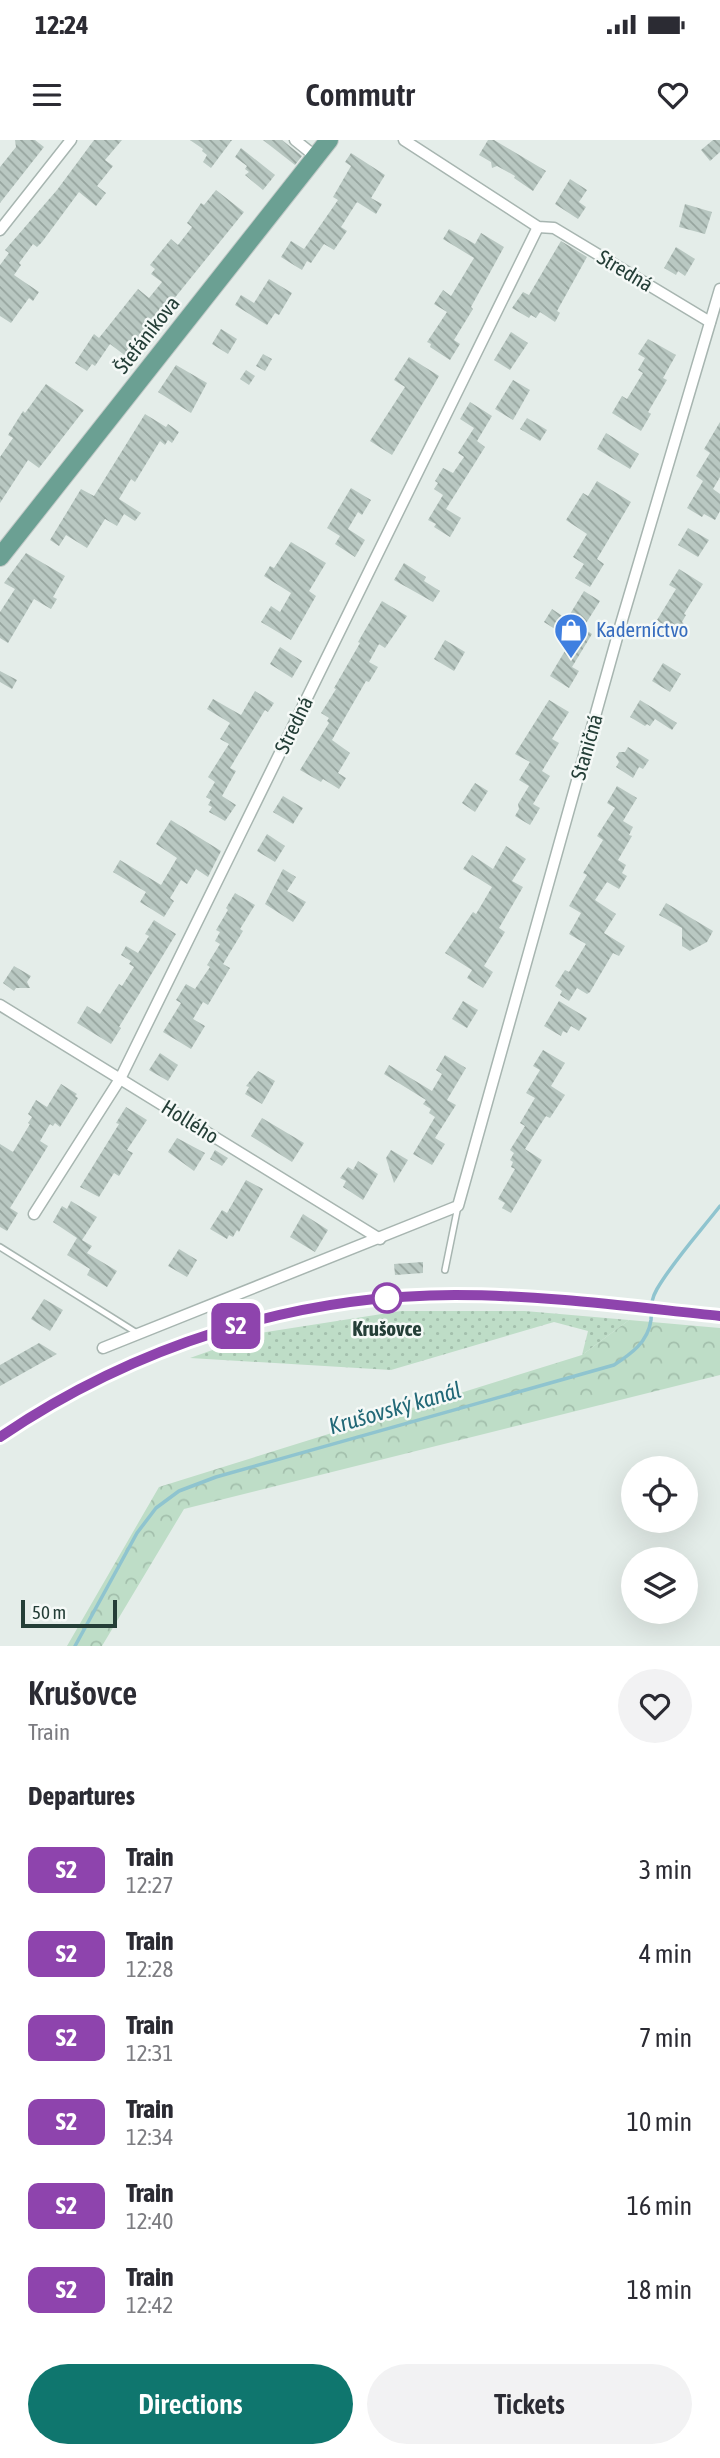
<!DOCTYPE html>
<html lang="en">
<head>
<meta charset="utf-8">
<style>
	:root { --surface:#fff; --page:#f2f2f3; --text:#2b2b33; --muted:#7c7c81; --accent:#0f766e }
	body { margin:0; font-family:"Asap Condensed",sans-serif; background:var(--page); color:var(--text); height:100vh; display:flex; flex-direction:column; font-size:26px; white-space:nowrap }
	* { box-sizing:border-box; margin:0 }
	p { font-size:23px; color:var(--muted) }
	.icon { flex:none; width:38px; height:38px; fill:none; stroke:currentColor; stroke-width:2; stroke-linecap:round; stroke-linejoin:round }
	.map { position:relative; height:1506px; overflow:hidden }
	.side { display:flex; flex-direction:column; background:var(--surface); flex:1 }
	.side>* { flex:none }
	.badge { padding:0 14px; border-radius:10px; font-size:24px; line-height:46px }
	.controls { position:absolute; left:621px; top:1316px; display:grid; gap:14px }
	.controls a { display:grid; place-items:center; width:77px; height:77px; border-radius:50%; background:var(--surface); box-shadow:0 7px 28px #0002; font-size:35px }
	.scale { position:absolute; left:21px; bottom:18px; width:96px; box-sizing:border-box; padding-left:7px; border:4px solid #243e37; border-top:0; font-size:19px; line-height:24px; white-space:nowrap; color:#243e37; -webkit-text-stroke:5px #f5f9f7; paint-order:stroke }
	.map>.badge { position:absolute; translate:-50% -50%; box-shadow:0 0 0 4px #fff }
	h2 { padding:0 28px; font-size:26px; line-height:63px }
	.round { display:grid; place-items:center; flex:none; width:74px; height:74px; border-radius:37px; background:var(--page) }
	.summary { display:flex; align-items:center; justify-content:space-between; height:119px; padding:0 28px }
	h1 { font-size:33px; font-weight:600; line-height:52px }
	.primary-button { display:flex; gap:14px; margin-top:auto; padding:14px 28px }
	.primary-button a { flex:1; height:80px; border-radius:42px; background:var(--accent); color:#fff; font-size:28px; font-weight:600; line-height:80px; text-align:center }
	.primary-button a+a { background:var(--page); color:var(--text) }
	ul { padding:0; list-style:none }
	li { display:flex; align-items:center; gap:21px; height:84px; padding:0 28px }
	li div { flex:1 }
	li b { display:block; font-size:26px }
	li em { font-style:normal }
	li .badge { min-width:77px; font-weight:700; text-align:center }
	.status { display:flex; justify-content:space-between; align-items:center; height:49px; padding:0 35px; background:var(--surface); direction:ltr }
	.status svg { height:19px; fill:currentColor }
	header { display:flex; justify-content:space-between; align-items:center; height:91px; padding:0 28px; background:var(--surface); font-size:32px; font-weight:600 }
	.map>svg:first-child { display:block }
	.grass { fill:url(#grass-dots) }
	.forest { fill:url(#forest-crowns) }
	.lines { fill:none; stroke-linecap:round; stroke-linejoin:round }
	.stream { stroke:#8fc4cf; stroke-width:3.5 }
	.building { fill:url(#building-back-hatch) }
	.service-casing { stroke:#a7b5b0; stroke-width:8 }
	.minor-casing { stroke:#a7b5b0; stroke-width:13 }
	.primary-casing { stroke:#c2c9c7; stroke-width:20 }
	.service { stroke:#fff; stroke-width:5 }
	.minor { stroke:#fff; stroke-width:10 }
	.primary { stroke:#6ba093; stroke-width:18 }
	.rail { stroke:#5f7972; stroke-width:3.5; stroke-dasharray:14 7; stroke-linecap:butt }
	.line-casing { stroke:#fff; stroke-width:16 }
	.line { stroke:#8e44ad; stroke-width:10 }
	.stop-dot { fill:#fff; stroke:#8e44ad; stroke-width:3.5 }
	.labels { text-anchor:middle; stroke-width:5; stroke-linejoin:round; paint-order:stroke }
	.street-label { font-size:21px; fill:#243e37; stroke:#f5f9f7 }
	.shop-label { font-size:21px; fill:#366cbe; stroke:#f5f9f7; text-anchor:start }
	.stop-label { font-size:21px; font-weight:bold; fill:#243e37; stroke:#f5f9f7 }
	.water-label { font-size:23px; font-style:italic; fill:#216877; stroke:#f5f9f7 }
</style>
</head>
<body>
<div class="status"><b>12:24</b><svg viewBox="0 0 49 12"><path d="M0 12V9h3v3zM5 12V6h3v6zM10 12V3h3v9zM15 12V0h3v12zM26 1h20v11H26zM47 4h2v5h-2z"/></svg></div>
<header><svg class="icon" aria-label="menu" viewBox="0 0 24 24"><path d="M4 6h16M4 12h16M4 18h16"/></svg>Commutr<svg class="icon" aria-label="heart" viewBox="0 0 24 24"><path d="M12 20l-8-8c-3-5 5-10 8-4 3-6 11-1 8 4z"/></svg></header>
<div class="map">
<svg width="720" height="1506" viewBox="0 0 720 1506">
	<defs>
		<pattern id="grass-dots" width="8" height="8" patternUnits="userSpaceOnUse" patternTransform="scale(1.75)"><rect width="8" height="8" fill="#beddc7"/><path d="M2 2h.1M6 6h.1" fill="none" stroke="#a3bfac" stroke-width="1.8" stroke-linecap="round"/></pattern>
		<pattern id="forest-crowns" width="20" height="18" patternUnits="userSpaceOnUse" patternTransform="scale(1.75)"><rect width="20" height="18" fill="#beddc7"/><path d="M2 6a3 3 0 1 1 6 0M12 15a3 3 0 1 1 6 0" fill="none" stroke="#a3bfac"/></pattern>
		<pattern id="building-back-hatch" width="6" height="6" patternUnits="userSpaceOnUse" patternTransform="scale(1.75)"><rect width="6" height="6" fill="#b9c8c2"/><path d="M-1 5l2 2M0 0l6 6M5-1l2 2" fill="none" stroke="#96a49e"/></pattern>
	</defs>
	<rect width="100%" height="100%" fill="#e4ede9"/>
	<path class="grass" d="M401,1171H525L629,1180L582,1215L588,1191L554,1182L391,1230L190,1218L260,1193Z"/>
	<path class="forest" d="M629,1180L720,1188V1235L184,1369L102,1506H67L159,1347L582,1215Z"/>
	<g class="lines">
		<path class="stream" d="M75,1506L137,1393L156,1368L179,1351L216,1337L614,1225C631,1214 648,1202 651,1180C652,1167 650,1161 657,1149C674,1120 699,1093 720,1066"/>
	</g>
	<g class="building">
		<path d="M15,0H35L44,7L0,63V27L16,7Z"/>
		<path d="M94,0H122L105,20L113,26L97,46L106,53L96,66L79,52L42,102L37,107L33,104L19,123L21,125L14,135L39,152L33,161L29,158L11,183L0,176V125L9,113L5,110L57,50Z"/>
		<path d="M190,0H232L211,28L203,22L207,15L202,11L203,9Z"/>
		<path d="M263,0H282L302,16L295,25Z"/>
		<path d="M488,0H494L546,31L533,51L514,38L515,36L497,26L492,28L491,22L479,15Z"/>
		<path d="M713,0H720V12L710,21L701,10Z"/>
		<path d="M241,8L275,35L263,50L245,35L249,32L245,29L247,26L235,17Z"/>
		<path d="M351,13L385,35L371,58L382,64L376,74L357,62L341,87L347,91L334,110L324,104L311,123L307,121L302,130L297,127L281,117L291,101L304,109L338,60L333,57L351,26L345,22Z"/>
		<path d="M570,39L587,50L579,62L586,67L578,79L555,64Z"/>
		<path d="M216,50L244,72L127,217L110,204L95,226L92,224L87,231L75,223L94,194L99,198L138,149L149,158L162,142L151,134L155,129L150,125L171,99L178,105L192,87L187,83L201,63L204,65Z"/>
		<path d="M685,64L712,72L705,94L679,87Z"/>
		<path d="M449,89L475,104L481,93L504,107L471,167L473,169L454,200L460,204L450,220L430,207L431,204L427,202L447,172L434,164L443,150L451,156L474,118L443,99Z"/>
		<path d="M561,101L587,117L557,171L560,173L555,182L540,172L536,178L531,175L529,178L512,168L523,152L529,155Z"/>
		<path d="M676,107L695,119L685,136L678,131L676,135L664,128Z"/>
		<path d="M269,139L292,153L279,175L275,173L267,185L235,165L241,155L254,163Z"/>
		<path d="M221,189L237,199L228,214L212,204Z"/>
		<path d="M511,192L528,203L510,230L494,220Z"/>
		<path d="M648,199L676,215L663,238L667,240L648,272L651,274L641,291L612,273L622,256L627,259L643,233L638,230L645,218L638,214Z"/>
		<path d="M263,214L272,219L265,231L256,226Z"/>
		<path d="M409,217L439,236L392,315L370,301L405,247L394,240Z"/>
		<path d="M176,225L207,243L191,273L158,252Z"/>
		<path d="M246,230L255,236L249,245L240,239Z"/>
		<path d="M513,240L530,250L513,280L495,269Z"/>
		<path d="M46,244L84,270L39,328L28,320L0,363V317L13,298L8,295L23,271L25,273Z"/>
		<path d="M470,262L492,276L477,301L485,307L446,369L461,378L450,397L434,387L436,384L428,380L443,355L434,349L438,343L435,341L443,328L453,333L464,317L458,313L474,288L460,279Z"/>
		<path d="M145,274L166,287L168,284L179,292L172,303L168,300L165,305L160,301L135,342L131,339L119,359L141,373L135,381L124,374L117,386L105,379L87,408L66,395L59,406L50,400L81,349L94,356Z"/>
		<path d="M527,278L547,290L540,301L520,289Z"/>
		<path d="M720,282V337L713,349L720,354V371L715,380L704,374L702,377L687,368L703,341L696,336L710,313L704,309Z"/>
		<path d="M606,293L639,314L630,329L597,309Z"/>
		<path d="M597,341L631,362L597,419L604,424L590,447L575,438L584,424L573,417L587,394L566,380L583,353L588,356Z"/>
		<path d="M351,348L371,360L362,375L358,372L348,389L365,400L355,417L335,404L340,396L327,388Z"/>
		<path d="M688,388L709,400L698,417L678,405Z"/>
		<path d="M291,402L326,423L309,451L316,456L291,500L261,482L271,466L280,472L291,453L264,436L270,426L274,428Z"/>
		<path d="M26,413L65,436L53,457L57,459L51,469L34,459L8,503L0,498V472L15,449L4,443Z"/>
		<path d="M404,423L426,437L424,441L440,451L433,462L394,440Z"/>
		<path d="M679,429L703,444L684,474L686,475L682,482L684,484L677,496L663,488L665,486L657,480L676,449L669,445Z"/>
		<path d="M584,451L600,461L583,488L592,494L572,527L579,531L569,548L550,536L569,504L566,502L569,498L544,482L552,469L567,479Z"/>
		<path d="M382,461L407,476L385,508L379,504L369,522L378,527L369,542L366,541L332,600L350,613L338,633L346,638L339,649L323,639L321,642L300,630L329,583L327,581L329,578L321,573L336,549L334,548L360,503L358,502Z"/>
		<path d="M445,500L465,512L454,531L434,519Z"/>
		<path d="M280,507L302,521L292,538L270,524Z"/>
		<path d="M663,523L681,534L670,552L652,541Z"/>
		<path d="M0,531L17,540L12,549L0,542Z"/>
		<path d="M255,551L274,563L268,572L265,570L230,628L236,631L222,656L236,665L225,681L209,672L212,667L208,665L211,660L206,657L215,642L208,637L229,604L220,599L230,583L207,569L213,559L241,575Z"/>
		<path d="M549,560L569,572L552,599L559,603L542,631L550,636L533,664L540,668L530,685L515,676L519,669L518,664L529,646L519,640L530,622L515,614Z"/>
		<path d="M640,560L677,583L672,590L655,579L650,586L647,584L645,586L630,577Z"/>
		<path d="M628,607L649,620L643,629L639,627L633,638L616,627L619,622L616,617L619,612H625Z"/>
		<path d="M475,643L488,651L475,672L462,663Z"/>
		<path d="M617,646L637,658L623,681L633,687L629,695L632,696L618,720L626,725L622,733L627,736L619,749L607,742L595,760L616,774L604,793L625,806L619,816L613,813L590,852L587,854L577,848L569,861L560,855L562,851L555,846L565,830L569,832L586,804L569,794L581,773L569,766L587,735L583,733L603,700L597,696L615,668L607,663Z"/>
		<path d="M283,656L303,668L293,684L273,672Z"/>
		<path d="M171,680L221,711L208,737L196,729L187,744L181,740L170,758L174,761L164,777L140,762L146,752L113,732L120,720L161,745L177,718L156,704Z"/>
		<path d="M267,694L285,706L275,722L257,711Z"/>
		<path d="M506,706L526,719L512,741L523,747L499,788L505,792L484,826L493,832L483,848L467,838L472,830L445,813L473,772L476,774L492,747L463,729L472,715L493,729Z"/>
		<path d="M283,729L296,737L287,751L306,762L293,782L265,764Z"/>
		<path d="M235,753L255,765L240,789L243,791L223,824L230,828L208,865L203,862L193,879L205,886L191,909L163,892L181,863L176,860L186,844L195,849L210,827L207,825L220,804L215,801L220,792L216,790L228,770L226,768Z"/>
		<path d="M666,763L713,791L707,802L690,811L682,806V788L659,775Z"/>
		<path d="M154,780L176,794L119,887L121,888L111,904L77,883L87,866L100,874L119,844L122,846L134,827L129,824L131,821L121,815L126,806L138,813L149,796L145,794Z"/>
		<path d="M14,826L31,836L27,842L30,848H16L14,851L3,843Z"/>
		<path d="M463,861L478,870L467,888L452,879Z"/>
		<path d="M559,861L587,878L579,891L571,886L567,893L563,891L561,896L544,886Z"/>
		<path d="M543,910L565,923L551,946L565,955L550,978L546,976L525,1009L542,1020L511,1073L502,1068L505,1063L498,1059L515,1029L511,1027L513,1022L510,1020L514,1013L510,1010L525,986L520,983L535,958L526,953L540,930L533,926Z"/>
		<path d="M160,913L178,925L168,941L149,930Z"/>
		<path d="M445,915L466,928L447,960L456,965L435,998L445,1004L432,1025L413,1014L435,977L429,973L431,969L423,964L426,960L384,934L389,925L432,951L442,934L436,930Z"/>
		<path d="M258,931L275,941L262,964L245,954L249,947L246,946Z"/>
		<path d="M61,944L77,954L75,956L78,958L60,987L55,983L53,986L50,984L40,1001L48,1006L10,1068L18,1073L7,1091L0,1087V1004L13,1012L30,984L28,983L32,977L28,974L36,960L47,967Z"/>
		<path d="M126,967L147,980L127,1010L133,1013L119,1036L114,1033L99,1057L80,1047L119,984L116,983Z"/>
		<path d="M262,978L304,1003L292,1022L251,996Z"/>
		<path d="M177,998L205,1013L194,1031L168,1012Z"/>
		<path d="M215,1010L228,1018L222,1026L210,1019Z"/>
		<path d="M391,1010L408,1020L394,1043L386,1018Z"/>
		<path d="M358,1021L378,1034L363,1060L343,1047L346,1041L340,1038L348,1027L353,1030Z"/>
		<path d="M246,1040L263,1049L239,1092L237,1090L233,1097L229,1095L227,1099L210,1089L222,1070L227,1073Z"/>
		<path d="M71,1061L97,1077L82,1100L92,1106L87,1113L117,1131L107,1147L87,1135L90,1129L67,1115L77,1098L53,1082L62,1066L67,1069Z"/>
		<path d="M303,1074L328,1090L315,1112L290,1097Z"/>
		<path d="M179,1109L197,1120L187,1137L168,1126Z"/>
		<path d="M423,1122V1133L395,1135L394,1124Z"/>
		<path d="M44,1159L63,1170L50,1191L31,1179Z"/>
		<path d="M39,1203L57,1214L0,1246V1225Z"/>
	</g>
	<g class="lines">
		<g class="service-casing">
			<g id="service">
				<path d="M0,1107L137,1193"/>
				<path d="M445,1130L458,1066"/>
			</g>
		</g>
		<g class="minor-casing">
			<g id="minor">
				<path d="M295,0L316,17"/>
				<path d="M404,0L538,87L554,88L710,182"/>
				<path d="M0,90L71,0"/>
				<path d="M0,865L380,1099"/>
				<path d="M34,1074L120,939L538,87"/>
				<path d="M103,1208L458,1066L620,487L720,149"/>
			</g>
		</g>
		<g class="primary-casing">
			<path id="primary" d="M0,417L329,0"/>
		</g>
		<use href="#service" class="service"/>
		<use href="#minor" class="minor"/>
		<use href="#primary" class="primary"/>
		<path class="rail" d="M0,1297C134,1207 293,1155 455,1155C544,1155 632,1167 720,1176"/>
	</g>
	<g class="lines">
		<g class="line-casing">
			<path id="line" d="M0,1297C134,1206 293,1155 455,1155C544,1155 632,1167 720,1176"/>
		</g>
		<use href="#line" class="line"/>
	</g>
	<defs>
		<g id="shop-pin" transform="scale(1.75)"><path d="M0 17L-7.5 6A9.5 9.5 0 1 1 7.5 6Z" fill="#3f7fe0" stroke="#f5f9f7"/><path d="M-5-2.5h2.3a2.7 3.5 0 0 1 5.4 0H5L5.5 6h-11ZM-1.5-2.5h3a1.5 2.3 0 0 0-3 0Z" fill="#fff"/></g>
	</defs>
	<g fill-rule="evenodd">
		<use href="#shop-pin" x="571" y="490"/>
	</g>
	<circle class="stop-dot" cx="387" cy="1158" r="14"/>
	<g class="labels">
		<g class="street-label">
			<text transform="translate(625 131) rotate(31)" y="7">Stredná</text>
			<text transform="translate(147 195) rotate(-52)" y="7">Štefánikova</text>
			<text transform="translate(294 585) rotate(-64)" y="7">Stredná</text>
			<text transform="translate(587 607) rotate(-74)" y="7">Staničná</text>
			<text transform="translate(190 982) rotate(32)" y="7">Hollého</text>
		</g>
		<g class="shop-label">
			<text x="596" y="497">Kaderníctvo</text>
		</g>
		<g class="stop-label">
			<text x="387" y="1196">Krušovce</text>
		</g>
		<g class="water-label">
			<text transform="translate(395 1268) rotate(-16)" y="8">Krušovský kanál</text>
		</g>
	</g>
</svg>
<div class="controls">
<a><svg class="icon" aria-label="locate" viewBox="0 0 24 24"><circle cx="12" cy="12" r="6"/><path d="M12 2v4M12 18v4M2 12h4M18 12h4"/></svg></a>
<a><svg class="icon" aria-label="layers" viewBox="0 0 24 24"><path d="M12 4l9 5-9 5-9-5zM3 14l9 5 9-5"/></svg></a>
</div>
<div class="scale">50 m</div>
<b class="badge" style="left:236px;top:1186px;background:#8e44ad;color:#fff">S2</b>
</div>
<section class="side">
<div class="summary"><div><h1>Krušovce</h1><p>Train</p></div><a class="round"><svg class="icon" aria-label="heart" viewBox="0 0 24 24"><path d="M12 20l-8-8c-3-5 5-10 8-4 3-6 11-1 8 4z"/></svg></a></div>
<h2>Departures</h2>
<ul>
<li><span class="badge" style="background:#8e44ad;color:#fff">S2</span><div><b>Train</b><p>12:27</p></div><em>3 min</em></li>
<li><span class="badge" style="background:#8e44ad;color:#fff">S2</span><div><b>Train</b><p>12:28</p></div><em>4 min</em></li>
<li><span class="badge" style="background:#8e44ad;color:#fff">S2</span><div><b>Train</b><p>12:31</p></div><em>7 min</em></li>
<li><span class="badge" style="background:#8e44ad;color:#fff">S2</span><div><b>Train</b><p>12:34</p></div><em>10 min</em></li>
<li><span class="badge" style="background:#8e44ad;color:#fff">S2</span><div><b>Train</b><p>12:40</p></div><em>16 min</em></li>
<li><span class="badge" style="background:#8e44ad;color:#fff">S2</span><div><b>Train</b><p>12:42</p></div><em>18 min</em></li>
</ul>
<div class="primary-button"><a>Directions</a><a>Tickets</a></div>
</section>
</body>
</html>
